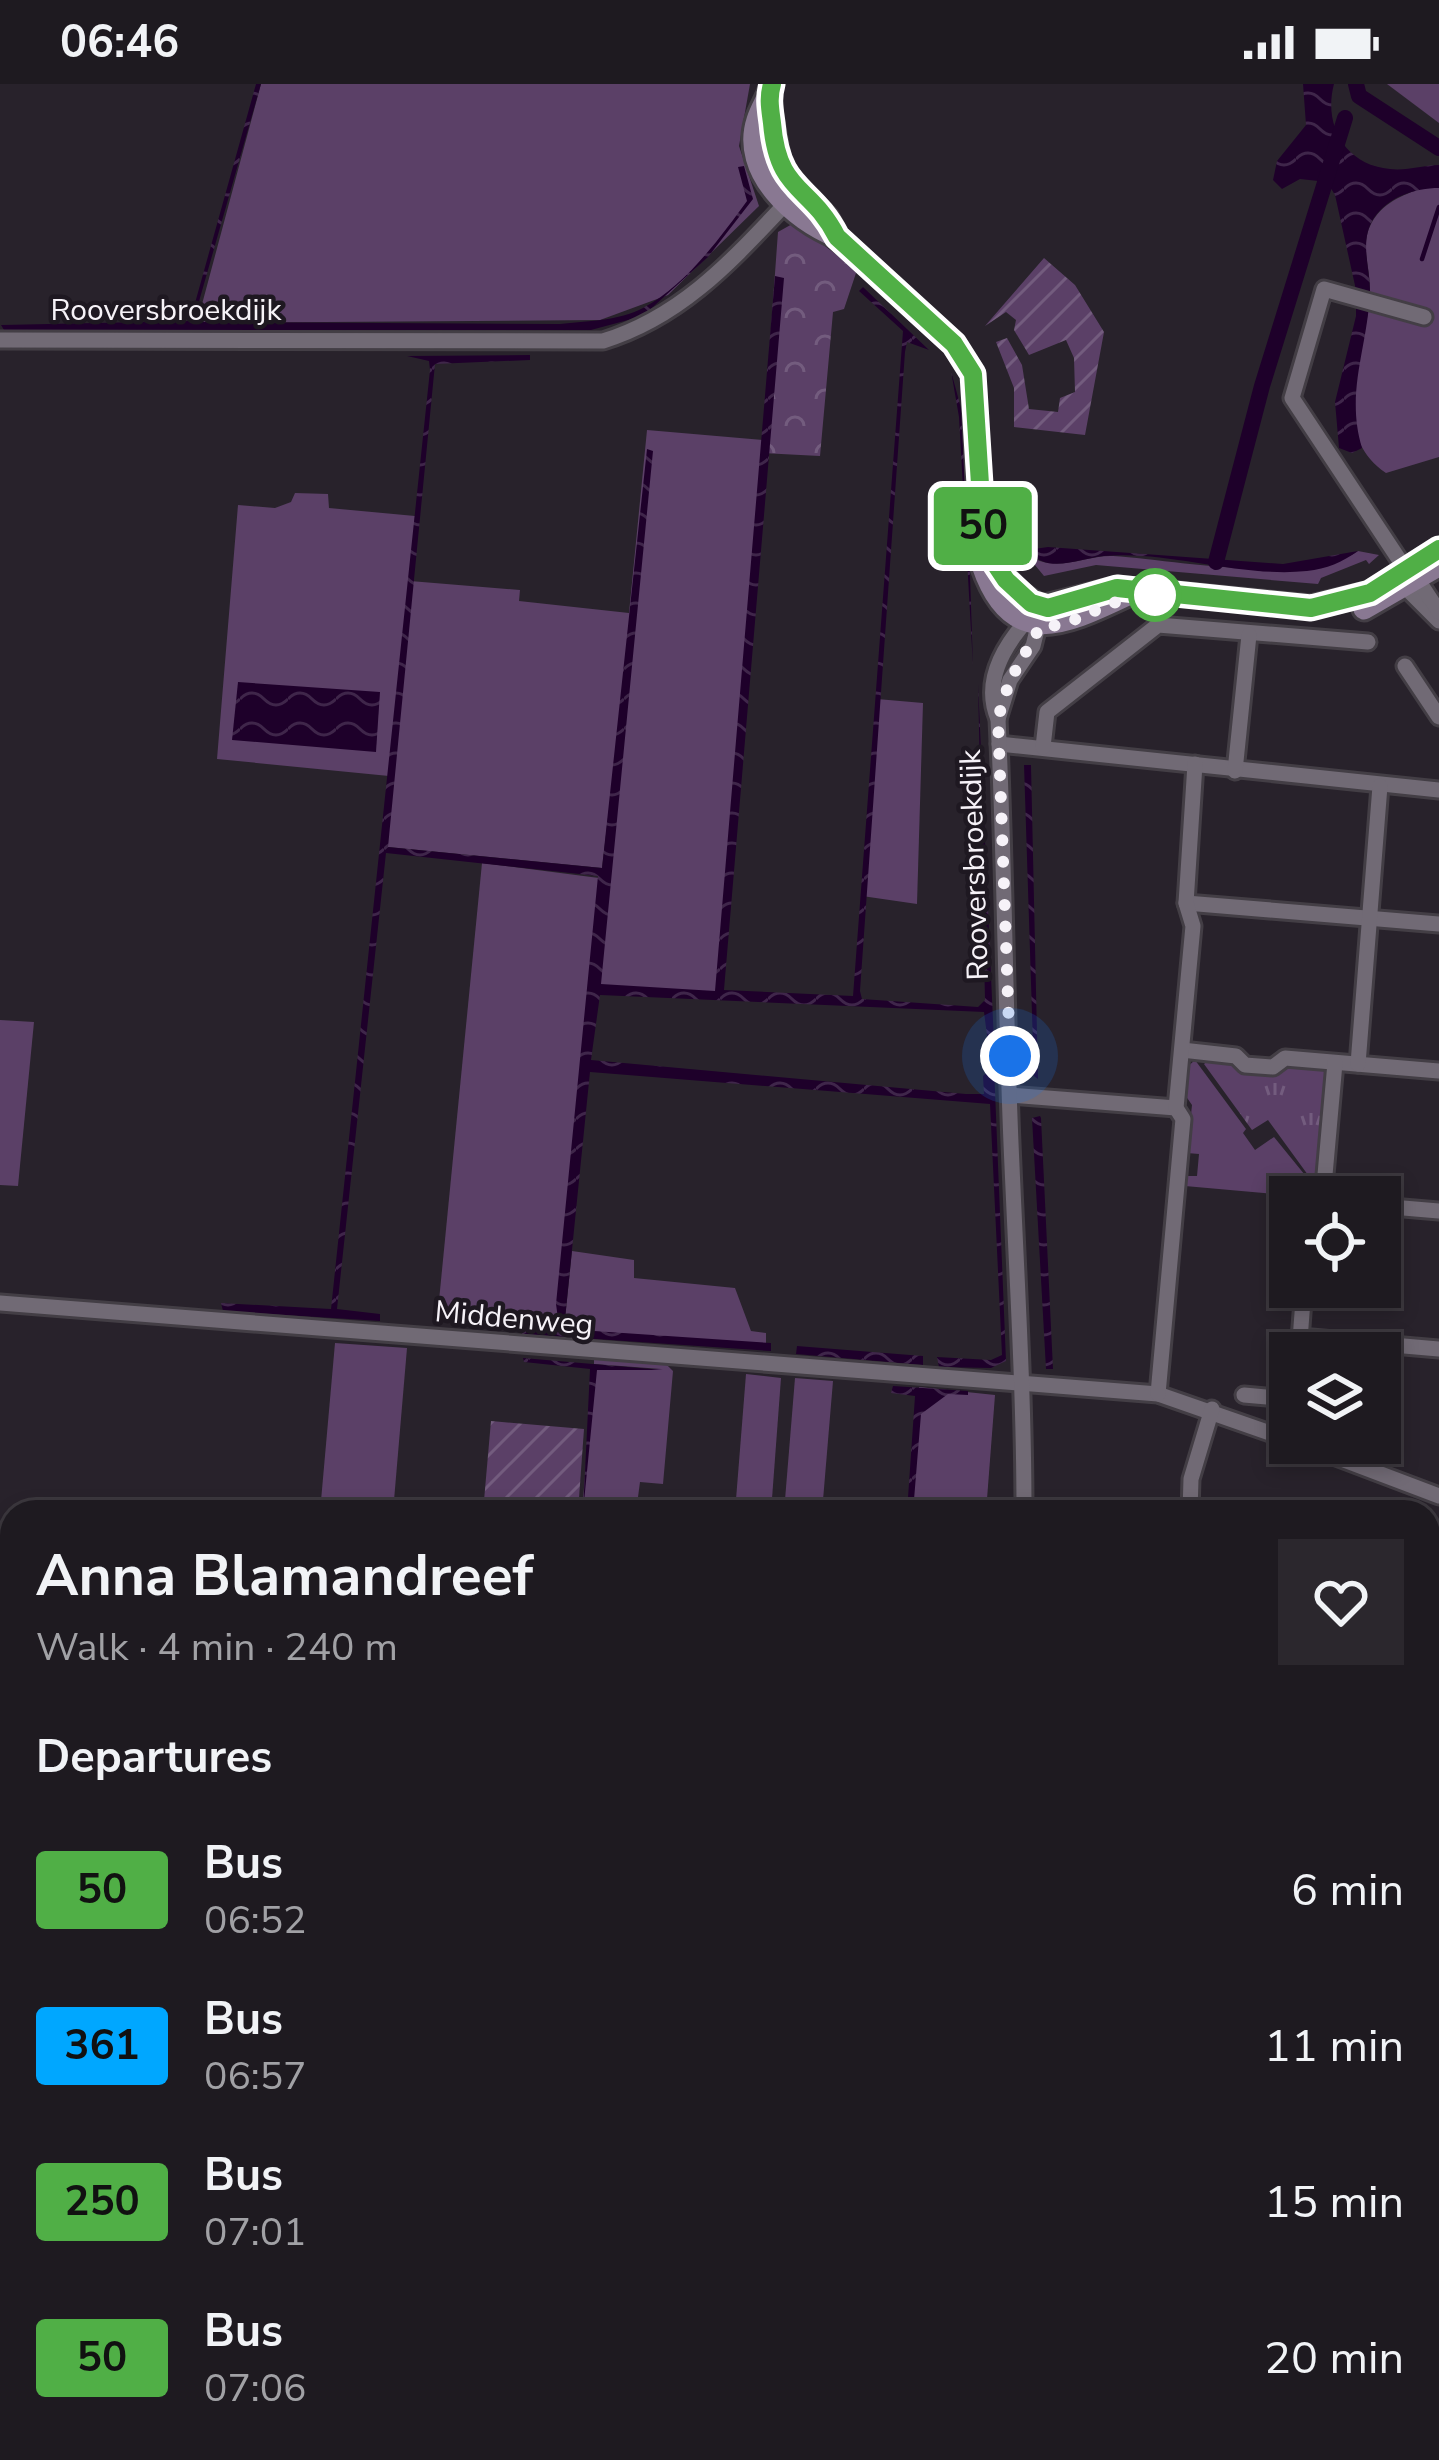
<!DOCTYPE html>
<html lang="en">
<head>
<meta charset="utf-8">
<style>
	:root { --surface:#1e1a20; --page:#2b272d; --text:#f1f3f6; --muted:#a1a1a5; --line:#3c383e }
	body { margin:0; font-family:"Nunito Sans",sans-serif; background:var(--page); color:var(--text); height:100vh; display:flex; flex-direction:column; font-size:45px; white-space:nowrap }
	* { box-sizing:border-box; margin:0 }
	p { font-size:39px; color:var(--muted) }
	.icon { flex:none; width:66px; height:66px; fill:none; stroke:currentColor; stroke-width:2; stroke-linecap:round; stroke-linejoin:round }
	.map { position:relative; flex:1; overflow:hidden }
	.panel { position:absolute; left:0px; top:1416px; width:1440px; height:960px; display:flex; flex-direction:column; background:var(--surface); border-radius:36px 36px 0 0; box-shadow:0 6px 18px #0003,0 0 0 3px var(--line) }
	.panel>* { flex:none }
	.badge { padding:0 24px; border-radius:9px; font-size:42px; line-height:78px }
	.fabs { position:absolute; left:1269px; top:1092px; display:grid; gap:24px }
	.fabs a { display:grid; place-items:center; width:132px; height:132px; border-radius:0px; background:var(--surface); box-shadow:0 6px 18px #0003,0 0 0 3px var(--line); font-size:60px }
	.you { position:absolute; width:60px; height:60px; margin:-30px; border:9px solid #fff; border-radius:50%; background:#1a73e8; box-shadow:0 0 0 18px #1a73e833 }
	.map>.badge { position:absolute; translate:-50% -50%; box-shadow:0 0 0 6px #fff }
	h2 { padding:0 36px; font-size:45px; line-height:108px }
	.round { display:grid; place-items:center; flex:none; width:126px; height:126px; border-radius:0px; background:var(--page) }
	.overview { display:flex; align-items:center; justify-content:space-between; height:204px; padding:0 36px }
	h1 { font-size:57px; font-weight:700; line-height:90px }
	ul { padding:0; list-style:none }
	li { display:flex; align-items:center; gap:36px; height:156px; padding:0 36px }
	li div { flex:1 }
	li b { display:block; font-size:45px }
	li em { font-style:normal }
	li .badge { min-width:132px; font-weight:700; text-align:center }
	.status { display:flex; justify-content:space-between; align-items:center; height:84px; padding:0 60px; background:var(--surface); direction:ltr }
	.status svg { height:33px; fill:currentColor }
	.map>svg:first-child { display:block }
	.grass { fill:#5b4067 }
	.forest { fill:url(#forest-crowns) }
	.park { fill:url(#park-tufts) }
	.garden { fill:url(#garden-furrows) }
	.water { fill:url(#water-waves) }
	.lines { fill:none; stroke-linecap:round; stroke-linejoin:round }
	.stream { stroke:#1e002a; stroke-width:4.5 }
	.canal { stroke:#1e002a; stroke-width:16 }
	.street-casing { stroke:#433e45; stroke-width:21 }
	.secondary-casing { stroke:#433e45; stroke-width:27 }
	.street { stroke:#716a75; stroke-width:15 }
	.secondary { stroke:#897892; stroke-width:21 }
	.line-casing { stroke:#fff; stroke-width:27 }
	.line { stroke:#50af46; stroke-width:18 }
	.walk { stroke:#f6f2f8; stroke-width:12; stroke-dasharray:0 21.6 }
	.stop-dot { fill:#fff; stroke:#50af46; stroke-width:6 }
	.labels { text-anchor:middle; stroke-width:9; stroke-linejoin:round; paint-order:stroke }
	.street-label { font-size:30px; fill:#f6f2f8; stroke:#1e1821 }
</style>
</head>
<body>
<div class="status"><b>06:46</b><svg viewBox="0 0 49 12"><path d="M0 12V9h3v3zM5 12V6h3v6zM10 12V3h3v9zM15 12V0h3v12zM26 1h20v11H26zM47 4h2v5h-2z"/></svg></div>
<div class="map">
<svg width="1439" height="2376" viewBox="0 0 1439 2376">
	<defs>
		<pattern id="forest-crowns" width="20" height="18" patternUnits="userSpaceOnUse" patternTransform="scale(3)"><rect width="20" height="18" fill="#5b4067"/><path d="M2 6a3 3 0 1 1 6 0M12 15a3 3 0 1 1 6 0" fill="none" stroke="#735c7e"/></pattern>
		<pattern id="park-tufts" width="24" height="20" patternUnits="userSpaceOnUse" patternTransform="scale(3)"><rect width="24" height="20" fill="#5b4067"/><path d="M3 7l-1-3M5 7V3M7 7l1-3M15 17l-1-3M17 17v-4M19 17l1-3" fill="none" stroke="#735c7e"/></pattern>
		<pattern id="garden-furrows" width="10" height="10" patternUnits="userSpaceOnUse" patternTransform="scale(3)"><rect width="10" height="10" fill="#5b4067"/><path d="M-1 1l2-2M0 10L10 0M9 11l2-2" fill="none" stroke="#735c7e"/></pattern>
		<pattern id="water-waves" width="16" height="10" patternUnits="userSpaceOnUse" patternTransform="scale(3)"><rect width="16" height="10" fill="#1e002a"/><path d="M0 5q4-4 8 0t8 0" fill="none" stroke="#3f264a"/></pattern>
	</defs>
	<rect width="100%" height="100%" fill="#28222b"/>
	<g class="grass">
		<path d="M261,0H750L739,62L759,122L668,211L600,236L197,239Z"/>
		<path d="M1387,0H1439V39Z"/>
		<path d="M1423,104H1439V373L1386,389C1323,347 1370,263 1370,205C1370,182 1360,161 1371,140C1382,119 1402,111 1423,104Z"/>
		<path d="M647,346L763,356L718,911L598,904L610,717L602,784L388,763L389,692L217,675L238,421L275,424L291,418L295,409L328,410L329,424L415,432L410,497L520,506L519,517L629,529Z"/>
		<path d="M1007,447C1018,455 1028,473 1040,477C1066,485 1088,471 1113,472C1175,476 1306,502 1358,467L1379,471L1369,480L1366,476L1321,494L1318,500L1096,481L1044,492Z"/>
		<path d="M877,615L923,619L917,820L862,812Z"/>
		<path d="M482,779L599,794L558,1245L437,1237Z"/>
		<path d="M0,936L34,938L18,1102L0,1101Z"/>
		<path d="M1195,976L1246,1045L1243,1049L1255,1066L1274,1053L1309,1096L1308,1113L1185,1102L1186,1092H1197L1199,1070L1187,1069L1192,1021L1183,1008L1186,984Z"/>
		<path d="M572,1167L634,1176V1194L735,1204L751,1247L766,1249V1261L564,1245Z"/>
		<path d="M335,1259L407,1264L393,1428H320Z"/>
		<path d="M594,1272L662,1276L673,1287L663,1400L640,1398L636,1428H582L593,1293L597,1285H661L594,1280Z"/>
		<path d="M746,1290L781,1294L771,1428H735Z"/>
		<path d="M795,1294L833,1297L822,1428H784Z"/>
		<path d="M919,1303L995,1311L986,1428H909Z"/>
		<path d="M0,1796L12,1797V2364H86L85,2376H0Z"/>
		<path d="M1439,2331V2376H1359L1380,2364H1428V2337Z"/>
		<path d="M511,2364H659L658,2376H510Z"/>
		<path d="M748,2364H833L832,2376H747Z"/>
		<path d="M932,2364H1138L1137,2376H932Z"/>
	</g>
	<path class="forest" d="M794,139L857,186L844,225L833,228L820,372L762,369L778,148Z"/>
	<g class="park">
		<path d="M1210,975L1332,986L1323,1088L1308,1091L1268,1036L1252,1046L1204,980Z"/>
		<path d="M1142,2364H1309L1316,2376H1141Z"/>
	</g>
	<g class="garden">
		<path d="M1044,174L1075,201L1104,248L1085,351L1014,343V304L996,258L1007,254L1022,281L1029,325L1058,328L1060,314L1075,308L1074,274L1066,256L1029,271L1014,246L1016,236L1006,228L985,242Z"/>
		<path d="M491,1337L584,1345L578,1428H483Z"/>
		<path d="M403,2364H508L507,2376H402Z"/>
	</g>
	<g class="water">
		<path d="M256,0H261L198,221V238L560,240C586,237 619,237 643,224C685,202 720,154 747,117L738,83L744,82L753,115L708,173L643,232L591,246H4L1,241L190,237Z"/>
		<path d="M1303,0H1334C1323,41 1345,81 1390,85C1407,87 1423,81 1439,81V104C1415,104 1388,113 1374,134C1359,157 1370,182 1370,207C1368,263 1345,308 1362,364L1352,369L1339,364L1335,318L1356,232V206L1335,111L1327,98L1300,95L1282,105L1273,96L1277,77L1306,41Z"/>
		<path d="M775,192L784,194L724,906L853,912L903,247L859,207L863,203L929,266L907,258L905,268L860,907L862,915L978,923L985,916L978,599L994,959H988L984,928L600,911L591,976L966,1010H984L983,992L994,982L1006,1277L991,1284L939,1283L937,1273L991,1276L1002,1271L990,1020L590,988L564,1245L771,1259V1267L522,1250V1241L559,1242L556,1220L598,792L386,769L337,1225L380,1230V1237L223,1227L221,1219L331,1225L430,286L429,277L407,272L530,271V276L435,280L388,763L602,784L647,365L653,367L601,900L715,907Z"/>
		<path d="M951,287L965,339L973,582L959,333Z"/>
		<path d="M1048,463L1283,480L1358,467C1342,478 1327,485 1307,487C1240,494 1168,466 1104,472C1076,475 1048,491 1027,466Z"/>
		<path d="M238,598L380,608L376,668L232,656Z"/>
		<path d="M1024,681H1031L1038,995L1034,992Z"/>
		<path d="M1040,1032L1041,1034L1053,1285H1046L1032,1034Z"/>
		<path d="M797,1262L923,1272V1281L796,1270Z"/>
		<path d="M523,1274L663,1286H597L583,1428L590,1285L524,1278Z"/>
		<path d="M893,1302L968,1307V1311L948,1310L921,1330L913,1428H907L915,1312L891,1309Z"/>
	</g>
	<g class="lines">
		<path class="stream" d="M1422,175L1439,123"/>
		<g class="canal">
			<path d="M1356,0L1359,12L1439,64"/>
			<path d="M1216,478L1262,302L1345,34"/>
		</g>
		<g class="street-casing">
			<g id="street">
				<path d="M1424,233L1324,205L1292,314L1406,486V504L1439,537"/>
				<path d="M0,256L603,257C684,232 734,174 791,114"/>
				<path d="M1414,490L1439,528"/>
				<path d="M1405,582L1439,633"/>
				<path d="M998,635L1010,596L1033,562L1040,534"/>
				<path d="M999,660L1439,706"/>
				<path d="M1043,663L1047,628L1158,541L1368,558"/>
				<path d="M1235,687L1249,551"/>
				<path d="M1186,819L1439,840"/>
				<path d="M1182,966L1236,972L1245,981L1273,983L1285,974L1439,987"/>
				<path d="M1358,980L1380,702"/>
				<path d="M1010,1011L1176,1024"/>
				<path d="M1323,1113L1335,979"/>
				<path d="M1380,1122L1439,1127"/>
				<path d="M0,1219L1158,1310L1290,1356"/>
				<path d="M1300,1253L1439,1265"/>
				<path d="M1299,1269L1304,1203"/>
				<path d="M1158,1310L1183,1035L1176,1024L1193,842L1186,819L1195,680"/>
				<path d="M1244,1311L1290,1315"/>
				<path d="M1299,1359L1439,1412"/>
				<path d="M1024,1428C1024,1312 1017,1197 1012,1082C1005,933 1005,784 998,635C982,597 1004,561 1030,533"/>
				<path d="M1190,1428L1191,1395L1212,1325"/>
				<path d="M1428,1557L1439,1559"/>
				<path d="M1428,1678L1439,1675"/>
				<path d="M1428,1849L1439,1841"/>
				<path d="M1428,1963L1439,1972"/>
				<path d="M1428,2291L1439,2285"/>
			</g>
		</g>
		<g class="secondary-casing">
			<g id="secondary">
				<path d="M772,0C769,13 761,23 757,36C740,88 794,136 837,153L954,260L973,290L982,481C1012,570 1068,539 1132,509"/>
				<path d="M768,15L781,89L827,134L837,153"/>
				<path d="M987,468L1017,508L1041,523L1117,504L1311,523L1370,509L1439,465"/>
				<path d="M1364,525L1435,484"/>
			</g>
		</g>
		<use href="#street" class="street"/>
		<use href="#secondary" class="secondary"/>
	</g>
	<g class="lines">
		<g class="line-casing">
			<path id="line" d="M772,0C768,14 770,24 772,39C778,110 810,100 837,153L954,260L973,290L984,463L1006,496L1031,519L1048,524L1117,504L1311,524L1370,509L1439,465"/>
		</g>
		<use href="#line" class="line"/>
		<path class="walk" d="M1010,972L998,634L1010,596L1040,543C1081,543 1109,509 1160,511H1155"/>
	</g>
	<circle class="stop-dot" cx="1155" cy="511" r="24"/>
	<g class="labels">
		<g class="street-label">
			<text x="166" y="236">Rooversbroekdijk</text>
			<text transform="translate(974 781) rotate(-92)" y="10">Rooversbroekdijk</text>
			<text transform="translate(514 1234) rotate(5)" y="10">Middenweg</text>
		</g>
	</g>
</svg>
<div class="fabs">
<a><svg class="icon" aria-label="locate" viewBox="0 0 24 24"><circle cx="12" cy="12" r="6"/><path d="M12 2v4M12 18v4M2 12h4M18 12h4"/></svg></a>
<a><svg class="icon" aria-label="layers" viewBox="0 0 24 24"><path d="M12 4l9 5-9 5-9-5zM3 14l9 5 9-5"/></svg></a>
</div>
<div class="you" style="left:1010px;top:972px"></div>
<b class="badge" style="left:983px;top:442px;background:#50af46;color:#111">50</b>
<section class="panel">
<div class="overview"><div><h1>Anna Blamandreef</h1><p>Walk · 4 min · 240 m</p></div><a class="round"><svg class="icon" aria-label="heart" viewBox="0 0 24 24"><path d="M12 20l-8-8c-3-5 5-10 8-4 3-6 11-1 8 4z"/></svg></a></div>
<h2>Departures</h2>
<ul>
<li><span class="badge" style="background:#50af46;color:#111">50</span><div><b>Bus</b><p>06:52</p></div><em>6 min</em></li>
<li><span class="badge" style="background:#00a7ff;color:#111">361</span><div><b>Bus</b><p>06:57</p></div><em>11 min</em></li>
<li><span class="badge" style="background:#50af46;color:#111">250</span><div><b>Bus</b><p>07:01</p></div><em>15 min</em></li>
<li><span class="badge" style="background:#50af46;color:#111">50</span><div><b>Bus</b><p>07:06</p></div><em>20 min</em></li>
</ul>
</section>
</div>
</body>
</html>
